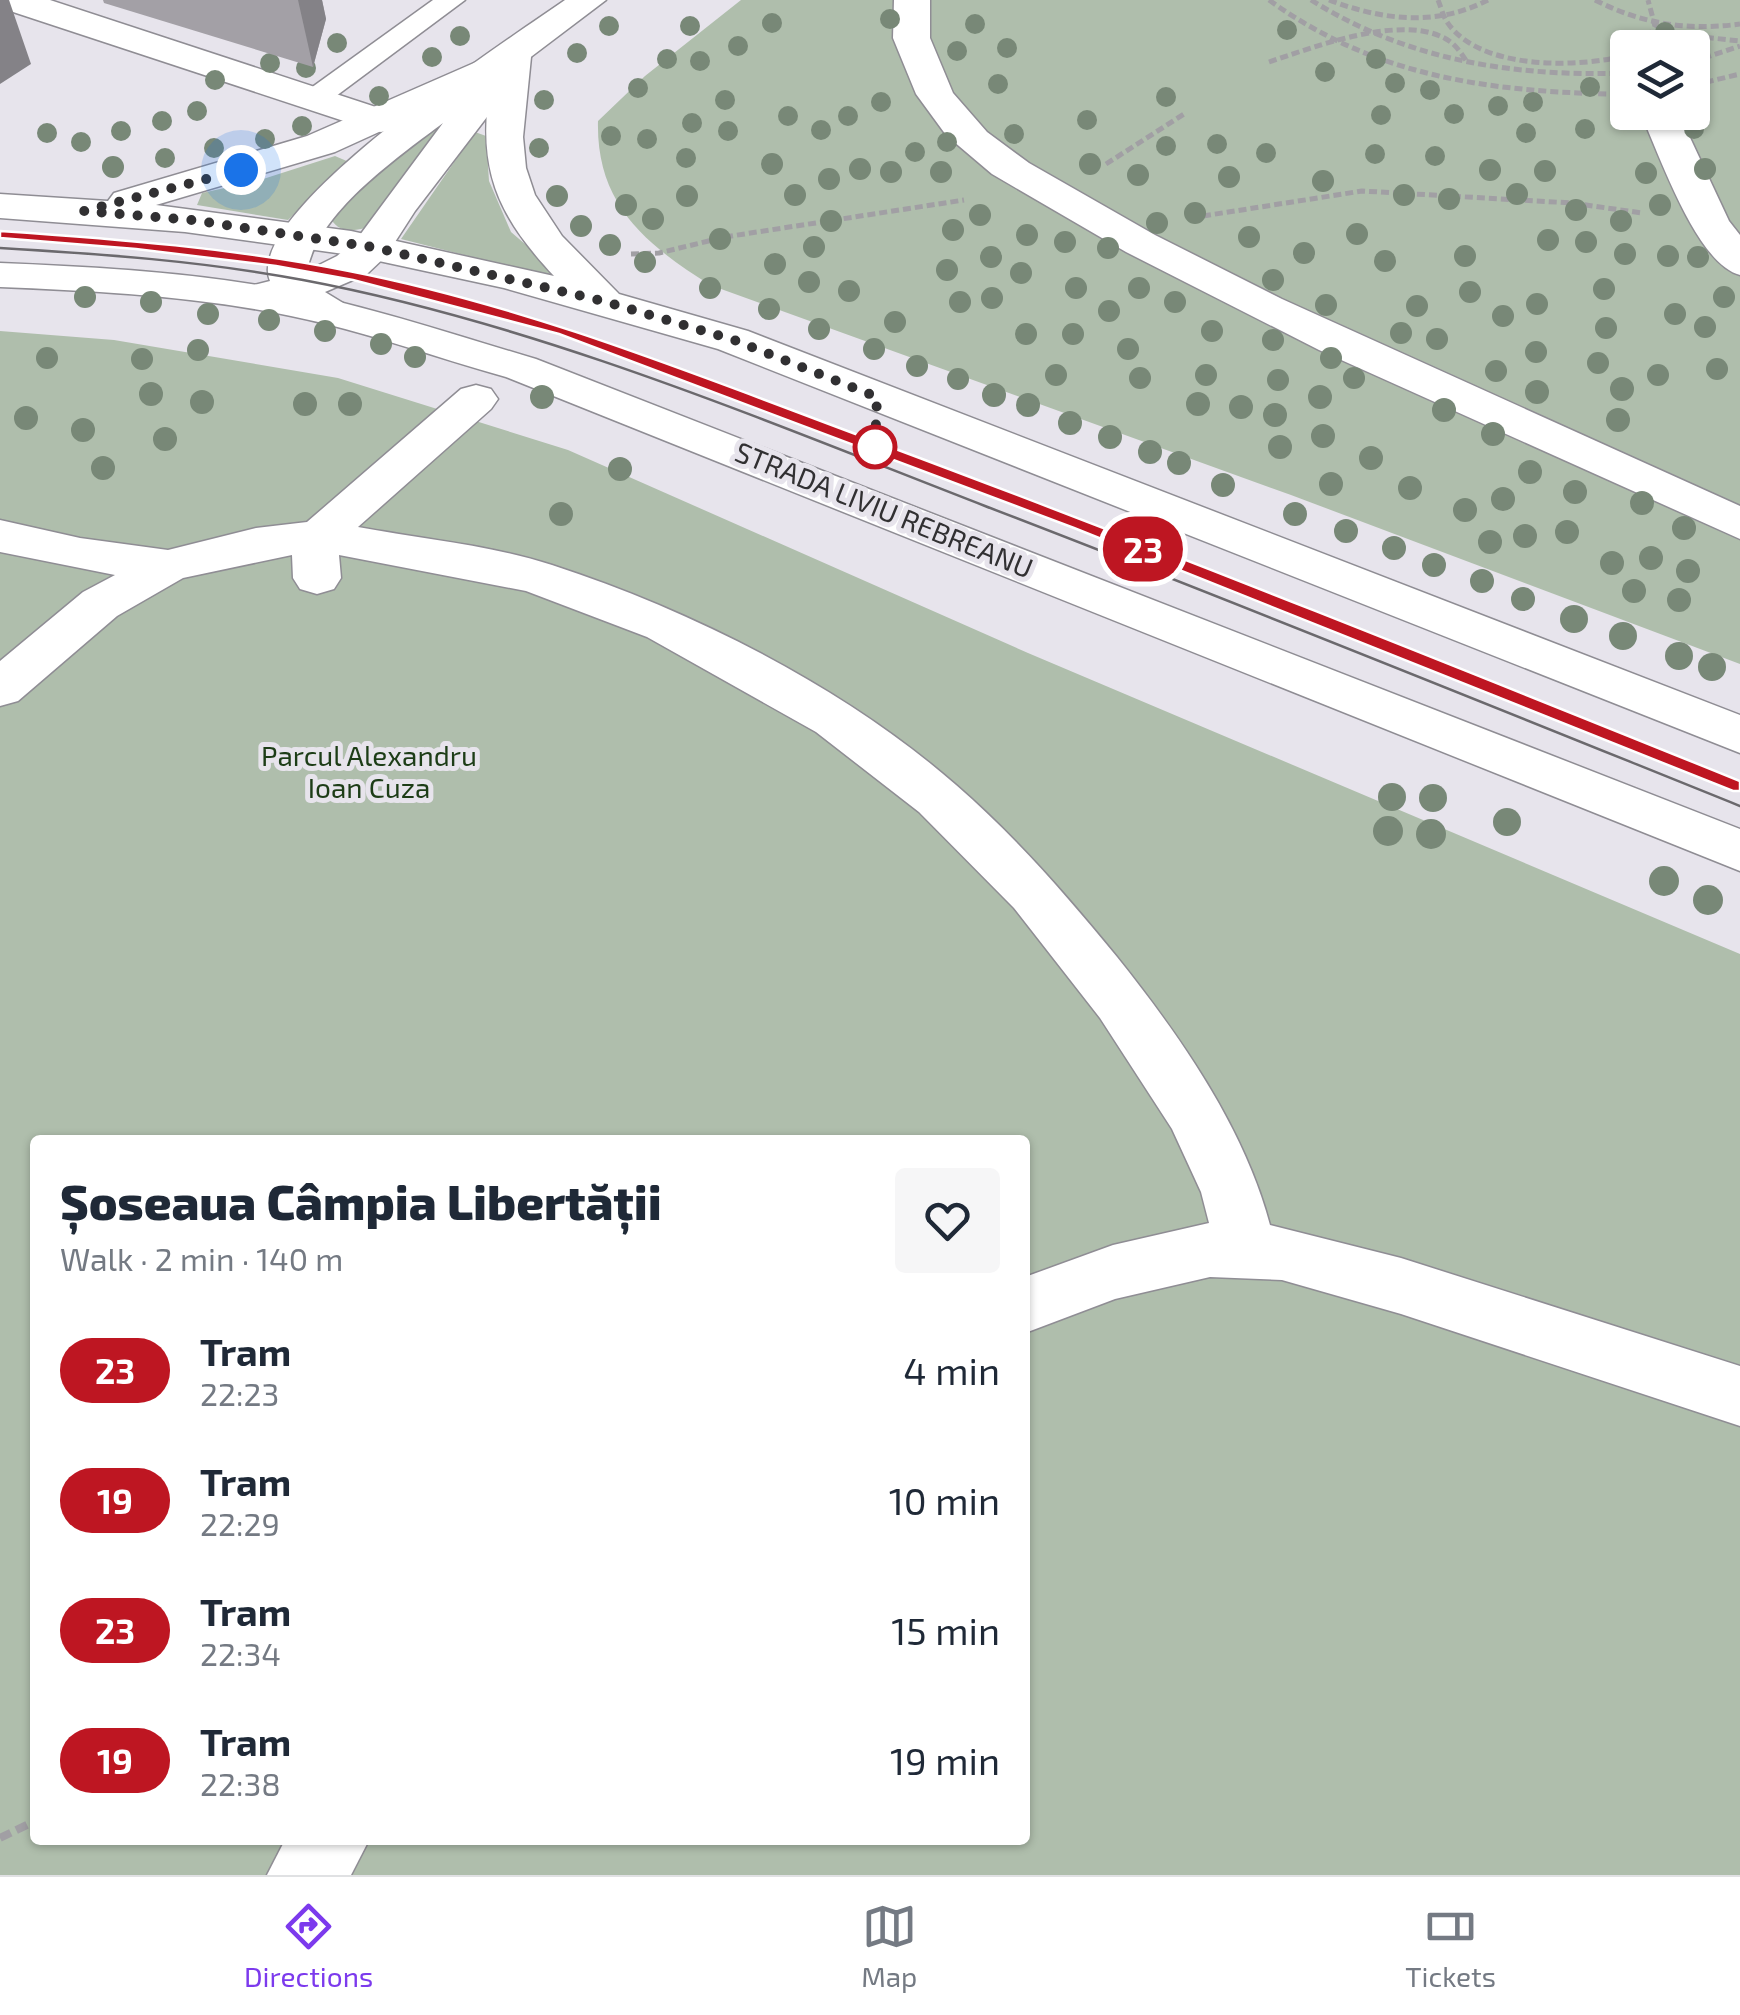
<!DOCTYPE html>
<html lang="en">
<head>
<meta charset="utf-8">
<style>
	:root { --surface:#fff; --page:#f6f6f7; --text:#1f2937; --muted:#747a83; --line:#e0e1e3; --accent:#7c3aed }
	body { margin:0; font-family:"Exo 2",sans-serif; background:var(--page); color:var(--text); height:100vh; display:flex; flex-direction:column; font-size:38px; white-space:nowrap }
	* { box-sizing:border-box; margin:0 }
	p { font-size:32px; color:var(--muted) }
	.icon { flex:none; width:55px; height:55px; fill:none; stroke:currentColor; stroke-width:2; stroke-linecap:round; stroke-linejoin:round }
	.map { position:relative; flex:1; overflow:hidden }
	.sheet { position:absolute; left:30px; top:1135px; width:1000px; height:710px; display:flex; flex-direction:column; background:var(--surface); border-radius:10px; box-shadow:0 2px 8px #0004 }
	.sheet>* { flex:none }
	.badge { padding:0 20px; border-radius:32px; font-size:35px; line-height:65px }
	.tools { position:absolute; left:1610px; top:30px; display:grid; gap:20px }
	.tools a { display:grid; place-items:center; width:100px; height:100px; border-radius:10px; background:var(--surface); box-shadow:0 2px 8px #0004; font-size:50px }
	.you { position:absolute; width:50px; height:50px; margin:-25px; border:8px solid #fff; border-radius:50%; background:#1a73e8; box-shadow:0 0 0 15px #1a73e833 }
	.map>.badge { position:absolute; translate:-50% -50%; box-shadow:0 0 0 5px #fff }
	.round { display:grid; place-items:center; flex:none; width:105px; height:105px; border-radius:10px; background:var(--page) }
	.overview { display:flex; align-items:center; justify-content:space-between; height:170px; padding:0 30px }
	h1 { font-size:48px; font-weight:800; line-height:75px }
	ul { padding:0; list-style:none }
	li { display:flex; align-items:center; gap:30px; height:130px; padding:0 30px }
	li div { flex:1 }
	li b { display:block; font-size:38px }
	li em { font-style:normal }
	li .badge { min-width:110px; font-weight:700; text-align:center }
	.menu { display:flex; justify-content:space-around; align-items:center; height:140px; border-top:2px solid var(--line); background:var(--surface); font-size:28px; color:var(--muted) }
	.menu a { display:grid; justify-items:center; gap:5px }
	.menu .selected { color:var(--accent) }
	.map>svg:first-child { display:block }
	.green { fill:#afbeac; fill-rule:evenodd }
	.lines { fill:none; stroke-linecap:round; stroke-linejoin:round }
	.service-casing { stroke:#8f8d94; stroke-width:3 }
	.pedestrian-casing { stroke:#8f8d94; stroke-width:3 }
	.minor-casing { stroke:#8f8d94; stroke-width:3 }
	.tertiary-casing { stroke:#8f8d94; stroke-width:3 }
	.secondary-casing { stroke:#8f8d94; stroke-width:3 }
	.path-far1 { stroke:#a19fa4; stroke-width:5; stroke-dasharray:8 4; stroke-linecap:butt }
	.path { stroke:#a19fa4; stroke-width:8; stroke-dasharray:12 6; stroke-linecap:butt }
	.service { fill:#fff; fill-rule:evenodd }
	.pedestrian { fill:#fff; fill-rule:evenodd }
	.minor { fill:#fff; fill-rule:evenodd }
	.tertiary { fill:#fff; fill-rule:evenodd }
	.secondary { fill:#fff; fill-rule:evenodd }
	.tram { stroke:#6b696d; stroke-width:2.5 }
	.tree { fill:#788877 }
	.wall { fill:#a3a0a6 }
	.shaded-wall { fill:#848287 }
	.line { fill:#be1622; stroke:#fff; stroke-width:2.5 }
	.walk { stroke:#313032; stroke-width:10; stroke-dasharray:0 18 }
	.stop-dot { fill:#fff; stroke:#be1622; stroke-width:5 }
	.labels { text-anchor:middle; stroke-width:10; stroke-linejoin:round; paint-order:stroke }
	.street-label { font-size:28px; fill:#313032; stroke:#e7e4ec }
	.park-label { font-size:28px; fill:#1d3d17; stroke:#e7e4ec }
</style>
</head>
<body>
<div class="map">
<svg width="1740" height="1875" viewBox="0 0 1740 1875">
	<rect width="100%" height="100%" fill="#e7e4ec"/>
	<g class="green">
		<path d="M741,0H1740V664L1291,495L710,285C645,244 596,204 598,121L645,76ZM1628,48H1692V112H1628Z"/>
		<path d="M442,122L448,125L366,228C352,231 339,233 331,219L427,124Z"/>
		<path d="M475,132L486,136L489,181L511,232L554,269L547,276L401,239Z"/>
		<path d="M335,156L349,162L288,220L197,205L202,193L260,180Z"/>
		<path d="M0,331L114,340L338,378L568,450L1028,653L1740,954V1875H0ZM35,1140H1025V1840H35Z"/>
	</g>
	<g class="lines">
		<g class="service-casing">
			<path id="service" d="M433,0H465L324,105H304L299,99L304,93Z"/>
		</g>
		<g class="pedestrian-casing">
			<g id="pedestrian">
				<path d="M894,0H930V38L953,93L987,132L1029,163L1155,235L1282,299L1740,506V539L1319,350L1126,252L992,174L946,135L916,94L893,38Z"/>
				<path d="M1640,112H1678L1729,221L1740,235V275C1696,264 1659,153 1640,112Z"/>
				<path d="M476,385L491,389L498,399L491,409L358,527C422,539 491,545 552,565C693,611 844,687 956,785C1016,837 1067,896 1117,957C1180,1036 1244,1127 1270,1225L1401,1258L1740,1366V1426L1401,1314L1282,1280L1210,1277L1115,1299L1025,1333V1277L1113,1245L1209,1223L1201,1192L1172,1129L1100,1018L1014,908L919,812L816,732L647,637L526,591L339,555L341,578L334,589L317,594L300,589L293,578L292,555L183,578L117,616L18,701L0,706V661L83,592L115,575L0,552V520L80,538L168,550L256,528L307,522L461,389Z"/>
				<path d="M285,1840H369L351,1875H267Z"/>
			</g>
		</g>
		<g class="minor-casing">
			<path id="minor" d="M0,0H50L394,113L400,121L394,129L381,132L368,129L1,8Z"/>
		</g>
		<g class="tertiary-casing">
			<path id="tertiary" d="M565,0H606L491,87L503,96L415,211L386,256L367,274L325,292L343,303L349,312L343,321C319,327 304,317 286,302L269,306L254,303L248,294L254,285L270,281C241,212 511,38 565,0ZM443,123L357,239L337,256L307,271C317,213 398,157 443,123Z"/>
		</g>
		<g class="secondary-casing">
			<g id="secondary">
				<path d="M513,46L526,49L531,57L523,137L526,168L535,195L562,236L619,294L748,331L1740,715V753L718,349L504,288L351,255L185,232L0,218V194L108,201L114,193L307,136ZM491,81C476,167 496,214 554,276L351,231L156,205L335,152Z"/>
				<path d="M0,263C97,267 195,272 291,291C374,308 455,335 536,359L1740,829V871L506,377C434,357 364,331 291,316C195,296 97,291 0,287Z"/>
			</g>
		</g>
		<g class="path-far1">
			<path d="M1269,0C1373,75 1483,91 1609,94"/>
			<path d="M1311,0C1409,61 1514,77 1628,73"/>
			<path d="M1329,0C1382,20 1436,27 1488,0"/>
			<path d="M1438,0C1441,7 1443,16 1447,22C1480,71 1579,68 1628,55"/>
			<path d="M1595,0C1642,24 1688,31 1740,24"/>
			<path d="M1642,48L1655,26L1648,0"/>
			<path d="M1660,48L1693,36L1740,41"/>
			<path d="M1269,62C1314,47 1410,10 1452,43C1458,48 1463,56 1467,62"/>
			<path d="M1692,62L1740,46"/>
			<path d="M1694,85L1740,74"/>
			<path d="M1106,164L1184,114"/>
			<path d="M1203,216L1362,191L1572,203L1642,213"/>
			<path d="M631,254L659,253L725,237L964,200"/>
		</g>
		<path class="path" d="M0,1838L35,1821"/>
		<use href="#service" class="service"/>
		<use href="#pedestrian" class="pedestrian"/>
		<use href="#minor" class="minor"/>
		<use href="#tertiary" class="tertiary"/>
		<use href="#secondary" class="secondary"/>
		<g class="tram">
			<path d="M0,248C101,254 203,261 303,280C538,324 763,420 985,506C1238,603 1489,705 1740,806"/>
			<path d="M526,320L1079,524L1740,786"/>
		</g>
	</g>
	<g class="tree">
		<circle cx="890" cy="19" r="10"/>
		<circle cx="772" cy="23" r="10"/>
		<circle cx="975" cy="24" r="10"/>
		<circle cx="609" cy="26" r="10"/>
		<circle cx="690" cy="26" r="10"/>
		<circle cx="1287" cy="30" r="10"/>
		<circle cx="1665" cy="32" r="10"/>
		<circle cx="460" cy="36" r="10"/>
		<circle cx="337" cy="43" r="10"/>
		<circle cx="738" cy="46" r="10"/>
		<circle cx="1007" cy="48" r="10"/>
		<circle cx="957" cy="51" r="10"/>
		<circle cx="577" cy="53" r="10"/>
		<circle cx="432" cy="57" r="10"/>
		<circle cx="667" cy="59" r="10"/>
		<circle cx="1376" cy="59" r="10"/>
		<circle cx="700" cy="61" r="10"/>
		<circle cx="270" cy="63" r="10"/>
		<circle cx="306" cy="68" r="10"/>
		<circle cx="1325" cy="72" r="10"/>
		<circle cx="215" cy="80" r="10"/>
		<circle cx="1395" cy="83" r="10"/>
		<circle cx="998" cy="84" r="10"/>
		<circle cx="1590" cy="87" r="10"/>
		<circle cx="638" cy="88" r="10"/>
		<circle cx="1430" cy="90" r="10"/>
		<circle cx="379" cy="96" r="10"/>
		<circle cx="1166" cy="97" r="10"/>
		<circle cx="544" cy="100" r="10"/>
		<circle cx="725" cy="100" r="10"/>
		<circle cx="881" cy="102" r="10"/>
		<circle cx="1533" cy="102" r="10"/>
		<circle cx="1498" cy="106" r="10"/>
		<circle cx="197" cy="111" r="10"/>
		<circle cx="1454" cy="114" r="10"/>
		<circle cx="1381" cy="115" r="10"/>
		<circle cx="788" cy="116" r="10"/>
		<circle cx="848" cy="116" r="10"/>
		<circle cx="1087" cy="120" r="10"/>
		<circle cx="162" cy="121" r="10"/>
		<circle cx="692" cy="123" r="10"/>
		<circle cx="302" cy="126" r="10"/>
		<circle cx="1585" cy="129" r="10"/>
		<circle cx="1694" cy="129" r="10"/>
		<circle cx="821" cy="130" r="10"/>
		<circle cx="121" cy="131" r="10"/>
		<circle cx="728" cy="131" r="10"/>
		<circle cx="47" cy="133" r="10"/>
		<circle cx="1526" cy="133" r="10"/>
		<circle cx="1014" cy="134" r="10"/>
		<circle cx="611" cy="136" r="10"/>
		<circle cx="265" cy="139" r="10"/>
		<circle cx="647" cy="139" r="10"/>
		<circle cx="81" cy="142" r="10"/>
		<circle cx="947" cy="142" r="10"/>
		<circle cx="1217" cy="144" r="10"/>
		<circle cx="1166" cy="146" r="10"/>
		<circle cx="214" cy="148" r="10"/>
		<circle cx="539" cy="148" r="10"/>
		<circle cx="915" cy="152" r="10"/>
		<circle cx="1266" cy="153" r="10"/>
		<circle cx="1375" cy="154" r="10"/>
		<circle cx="1435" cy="156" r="10"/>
		<circle cx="165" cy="158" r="10"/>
		<circle cx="686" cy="158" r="10"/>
		<circle cx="772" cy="164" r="11"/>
		<circle cx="1090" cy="164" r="11"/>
		<circle cx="113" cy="167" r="11"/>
		<circle cx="860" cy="169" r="11"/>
		<circle cx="1705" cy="169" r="11"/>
		<circle cx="1490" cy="170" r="11"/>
		<circle cx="1545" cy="171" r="11"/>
		<circle cx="891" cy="172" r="11"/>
		<circle cx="941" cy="172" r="11"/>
		<circle cx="1646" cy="173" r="11"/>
		<circle cx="1138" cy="175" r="11"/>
		<circle cx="1229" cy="177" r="11"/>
		<circle cx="829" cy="179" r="11"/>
		<circle cx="1323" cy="181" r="11"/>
		<circle cx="1517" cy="194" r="11"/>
		<circle cx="795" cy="195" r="11"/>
		<circle cx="1404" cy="195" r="11"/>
		<circle cx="557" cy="196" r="11"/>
		<circle cx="687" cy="196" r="11"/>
		<circle cx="1449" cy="199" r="11"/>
		<circle cx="626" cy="205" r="11"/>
		<circle cx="1660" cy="205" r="11"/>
		<circle cx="1576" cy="210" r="11"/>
		<circle cx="1195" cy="213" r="11"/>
		<circle cx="980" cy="215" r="11"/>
		<circle cx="653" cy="219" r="11"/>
		<circle cx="831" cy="221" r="11"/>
		<circle cx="1621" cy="221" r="11"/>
		<circle cx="1157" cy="223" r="11"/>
		<circle cx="581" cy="226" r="11"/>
		<circle cx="953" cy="230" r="11"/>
		<circle cx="1357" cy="234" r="11"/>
		<circle cx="1027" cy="235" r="11"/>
		<circle cx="1249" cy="237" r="11"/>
		<circle cx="720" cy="239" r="11"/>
		<circle cx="1548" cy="240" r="11"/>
		<circle cx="1065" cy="242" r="11"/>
		<circle cx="1586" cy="242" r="11"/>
		<circle cx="610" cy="245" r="11"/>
		<circle cx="814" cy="247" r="11"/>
		<circle cx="1108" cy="248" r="11"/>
		<circle cx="1304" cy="253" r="11"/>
		<circle cx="1625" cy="254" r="11"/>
		<circle cx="1465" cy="256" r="11"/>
		<circle cx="1668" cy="256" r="11"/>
		<circle cx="991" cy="257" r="11"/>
		<circle cx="1698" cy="257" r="11"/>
		<circle cx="1385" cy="261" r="11"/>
		<circle cx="645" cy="262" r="11"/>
		<circle cx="775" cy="264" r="11"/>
		<circle cx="947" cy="270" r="11"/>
		<circle cx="1021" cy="273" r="11"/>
		<circle cx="1273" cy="280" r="11"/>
		<circle cx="809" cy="282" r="11"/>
		<circle cx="710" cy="288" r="11"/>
		<circle cx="1076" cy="288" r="11"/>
		<circle cx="1139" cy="288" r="11"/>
		<circle cx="1604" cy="289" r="11"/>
		<circle cx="849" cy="291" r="11"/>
		<circle cx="1470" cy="292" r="11"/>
		<circle cx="85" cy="297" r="11"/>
		<circle cx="1724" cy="297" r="11"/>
		<circle cx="992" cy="298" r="11"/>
		<circle cx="151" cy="302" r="11"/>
		<circle cx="960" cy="302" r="11"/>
		<circle cx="1175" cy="302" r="11"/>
		<circle cx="1537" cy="304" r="11"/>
		<circle cx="1326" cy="305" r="11"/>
		<circle cx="1417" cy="306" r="11"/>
		<circle cx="769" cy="309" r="11"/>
		<circle cx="1109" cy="311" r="11"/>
		<circle cx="208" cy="314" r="11"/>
		<circle cx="1675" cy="314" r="11"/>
		<circle cx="1503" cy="316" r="11"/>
		<circle cx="269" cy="320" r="11"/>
		<circle cx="895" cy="322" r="11"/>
		<circle cx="1705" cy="327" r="11"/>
		<circle cx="1606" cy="328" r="11"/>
		<circle cx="819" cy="329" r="11"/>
		<circle cx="325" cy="331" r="11"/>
		<circle cx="1212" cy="331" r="11"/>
		<circle cx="1401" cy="333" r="11"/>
		<circle cx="1026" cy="334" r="11"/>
		<circle cx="1073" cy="334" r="11"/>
		<circle cx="1437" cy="339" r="11"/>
		<circle cx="1273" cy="340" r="11"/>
		<circle cx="381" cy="344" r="11"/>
		<circle cx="874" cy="349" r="11"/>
		<circle cx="1128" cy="349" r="11"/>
		<circle cx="198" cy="350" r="11"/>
		<circle cx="1536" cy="352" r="11"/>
		<circle cx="415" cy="357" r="11"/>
		<circle cx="47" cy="358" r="11"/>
		<circle cx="1331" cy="358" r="11"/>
		<circle cx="142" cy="359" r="11"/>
		<circle cx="1598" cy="363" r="11"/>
		<circle cx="917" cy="366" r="11"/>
		<circle cx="1717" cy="369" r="11"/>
		<circle cx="1496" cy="371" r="11"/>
		<circle cx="1056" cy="375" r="11"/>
		<circle cx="1206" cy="375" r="11"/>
		<circle cx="1658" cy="375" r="11"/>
		<circle cx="1140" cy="378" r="11"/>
		<circle cx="1354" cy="378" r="11"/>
		<circle cx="958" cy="379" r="11"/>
		<circle cx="1278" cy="380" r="11"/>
		<circle cx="1622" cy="389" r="12"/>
		<circle cx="1537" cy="392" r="12"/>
		<circle cx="151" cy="394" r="12"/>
		<circle cx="994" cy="395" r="12"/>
		<circle cx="542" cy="397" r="12"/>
		<circle cx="1320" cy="397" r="12"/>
		<circle cx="202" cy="402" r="12"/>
		<circle cx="305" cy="404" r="12"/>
		<circle cx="350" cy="404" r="12"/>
		<circle cx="1198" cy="404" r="12"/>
		<circle cx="1028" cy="405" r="12"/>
		<circle cx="1241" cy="407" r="12"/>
		<circle cx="1444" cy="410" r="12"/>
		<circle cx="1275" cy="415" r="12"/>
		<circle cx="26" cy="418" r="12"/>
		<circle cx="1618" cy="420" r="12"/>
		<circle cx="1070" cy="423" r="12"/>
		<circle cx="83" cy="430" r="12"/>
		<circle cx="1493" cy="434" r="12"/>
		<circle cx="1323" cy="436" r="12"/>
		<circle cx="1110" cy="437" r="12"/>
		<circle cx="165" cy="439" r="12"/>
		<circle cx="1280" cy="447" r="12"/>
		<circle cx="1150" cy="452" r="12"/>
		<circle cx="1371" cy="458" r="12"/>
		<circle cx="1179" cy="463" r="12"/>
		<circle cx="103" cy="468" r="12"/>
		<circle cx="620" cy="469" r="12"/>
		<circle cx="1530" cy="472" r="12"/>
		<circle cx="1331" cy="484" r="12"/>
		<circle cx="1223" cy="485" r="12"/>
		<circle cx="1410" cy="488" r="12"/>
		<circle cx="1575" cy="492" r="12"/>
		<circle cx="1503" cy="499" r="12"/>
		<circle cx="1642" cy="503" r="12"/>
		<circle cx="1465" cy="510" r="12"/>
		<circle cx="561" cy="514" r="12"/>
		<circle cx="1295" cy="514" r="12"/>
		<circle cx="1684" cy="528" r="12"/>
		<circle cx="1346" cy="531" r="12"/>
		<circle cx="1567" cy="532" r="12"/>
		<circle cx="1525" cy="536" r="12"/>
		<circle cx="1490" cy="542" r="12"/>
		<circle cx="1394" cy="548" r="12"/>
		<circle cx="1651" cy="558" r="12"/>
		<circle cx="1612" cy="563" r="12"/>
		<circle cx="1434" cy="565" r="12"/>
		<circle cx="1688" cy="571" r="12"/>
		<circle cx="1482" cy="581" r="12"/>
		<circle cx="1634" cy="591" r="12"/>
		<circle cx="1523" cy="599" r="12"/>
		<circle cx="1679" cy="600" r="12"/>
		<circle cx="1574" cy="619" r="14"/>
		<circle cx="1623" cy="636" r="14"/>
		<circle cx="1679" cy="656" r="14"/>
		<circle cx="1712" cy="667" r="14"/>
		<circle cx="1392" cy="797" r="14"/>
		<circle cx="1433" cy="798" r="14"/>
		<circle cx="1507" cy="822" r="14"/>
		<circle cx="1388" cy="831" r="15"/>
		<circle cx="1431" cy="834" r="15"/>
		<circle cx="1664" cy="881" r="15"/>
		<circle cx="1708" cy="900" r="15"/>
	</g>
	<path class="wall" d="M103,0H322L326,19L313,67L104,3Z"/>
	<g class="shaded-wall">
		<path d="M0,0H9L31,64L0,84Z"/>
		<path d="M298,0H322L326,19L313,67Z"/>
	</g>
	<path class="line" d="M0,231C117,239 234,248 349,271C534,307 709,380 885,445C1174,553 1460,668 1740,781V791H1733L1074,528L559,334L353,280L276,266L136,249L0,238Z"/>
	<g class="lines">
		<path class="walk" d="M241,170L84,211L192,220L372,247L603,301L734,340L877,397L875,447"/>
	</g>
	<circle class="stop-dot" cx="875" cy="447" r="20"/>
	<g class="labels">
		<g class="street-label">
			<text transform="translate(884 510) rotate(22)" y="10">STRADA LIVIU REBREANU</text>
		</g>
		<g class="park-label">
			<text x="369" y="766">Parcul Alexandru<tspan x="369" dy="32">Ioan Cuza</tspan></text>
		</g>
	</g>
</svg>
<div class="tools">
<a><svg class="icon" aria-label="layers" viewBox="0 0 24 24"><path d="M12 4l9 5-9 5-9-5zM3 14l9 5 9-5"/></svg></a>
</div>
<div class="you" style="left:241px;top:170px"></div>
<b class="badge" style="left:1143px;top:549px;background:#be1622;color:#fff">23</b>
<section class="sheet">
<div class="overview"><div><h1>Șoseaua Câmpia Libertății</h1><p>Walk · 2 min · 140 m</p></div><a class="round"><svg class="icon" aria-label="heart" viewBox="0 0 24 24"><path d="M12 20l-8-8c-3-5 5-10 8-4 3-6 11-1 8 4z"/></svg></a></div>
<ul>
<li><span class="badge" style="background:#be1622;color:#fff">23</span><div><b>Tram</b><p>22:23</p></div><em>4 min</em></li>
<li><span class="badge" style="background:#be1622;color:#fff">19</span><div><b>Tram</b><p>22:29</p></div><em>10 min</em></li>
<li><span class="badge" style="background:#be1622;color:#fff">23</span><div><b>Tram</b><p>22:34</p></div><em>15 min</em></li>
<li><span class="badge" style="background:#be1622;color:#fff">19</span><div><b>Tram</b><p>22:38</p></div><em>19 min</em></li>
</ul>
</section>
</div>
<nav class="menu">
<a class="selected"><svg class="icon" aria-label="directions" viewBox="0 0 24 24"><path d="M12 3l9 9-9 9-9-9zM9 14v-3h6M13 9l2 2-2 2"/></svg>Directions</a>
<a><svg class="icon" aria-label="map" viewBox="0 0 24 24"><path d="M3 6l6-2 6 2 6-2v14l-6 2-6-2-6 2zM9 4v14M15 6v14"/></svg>Map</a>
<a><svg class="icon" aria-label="tickets" viewBox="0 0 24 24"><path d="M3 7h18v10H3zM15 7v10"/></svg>Tickets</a>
</nav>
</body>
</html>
